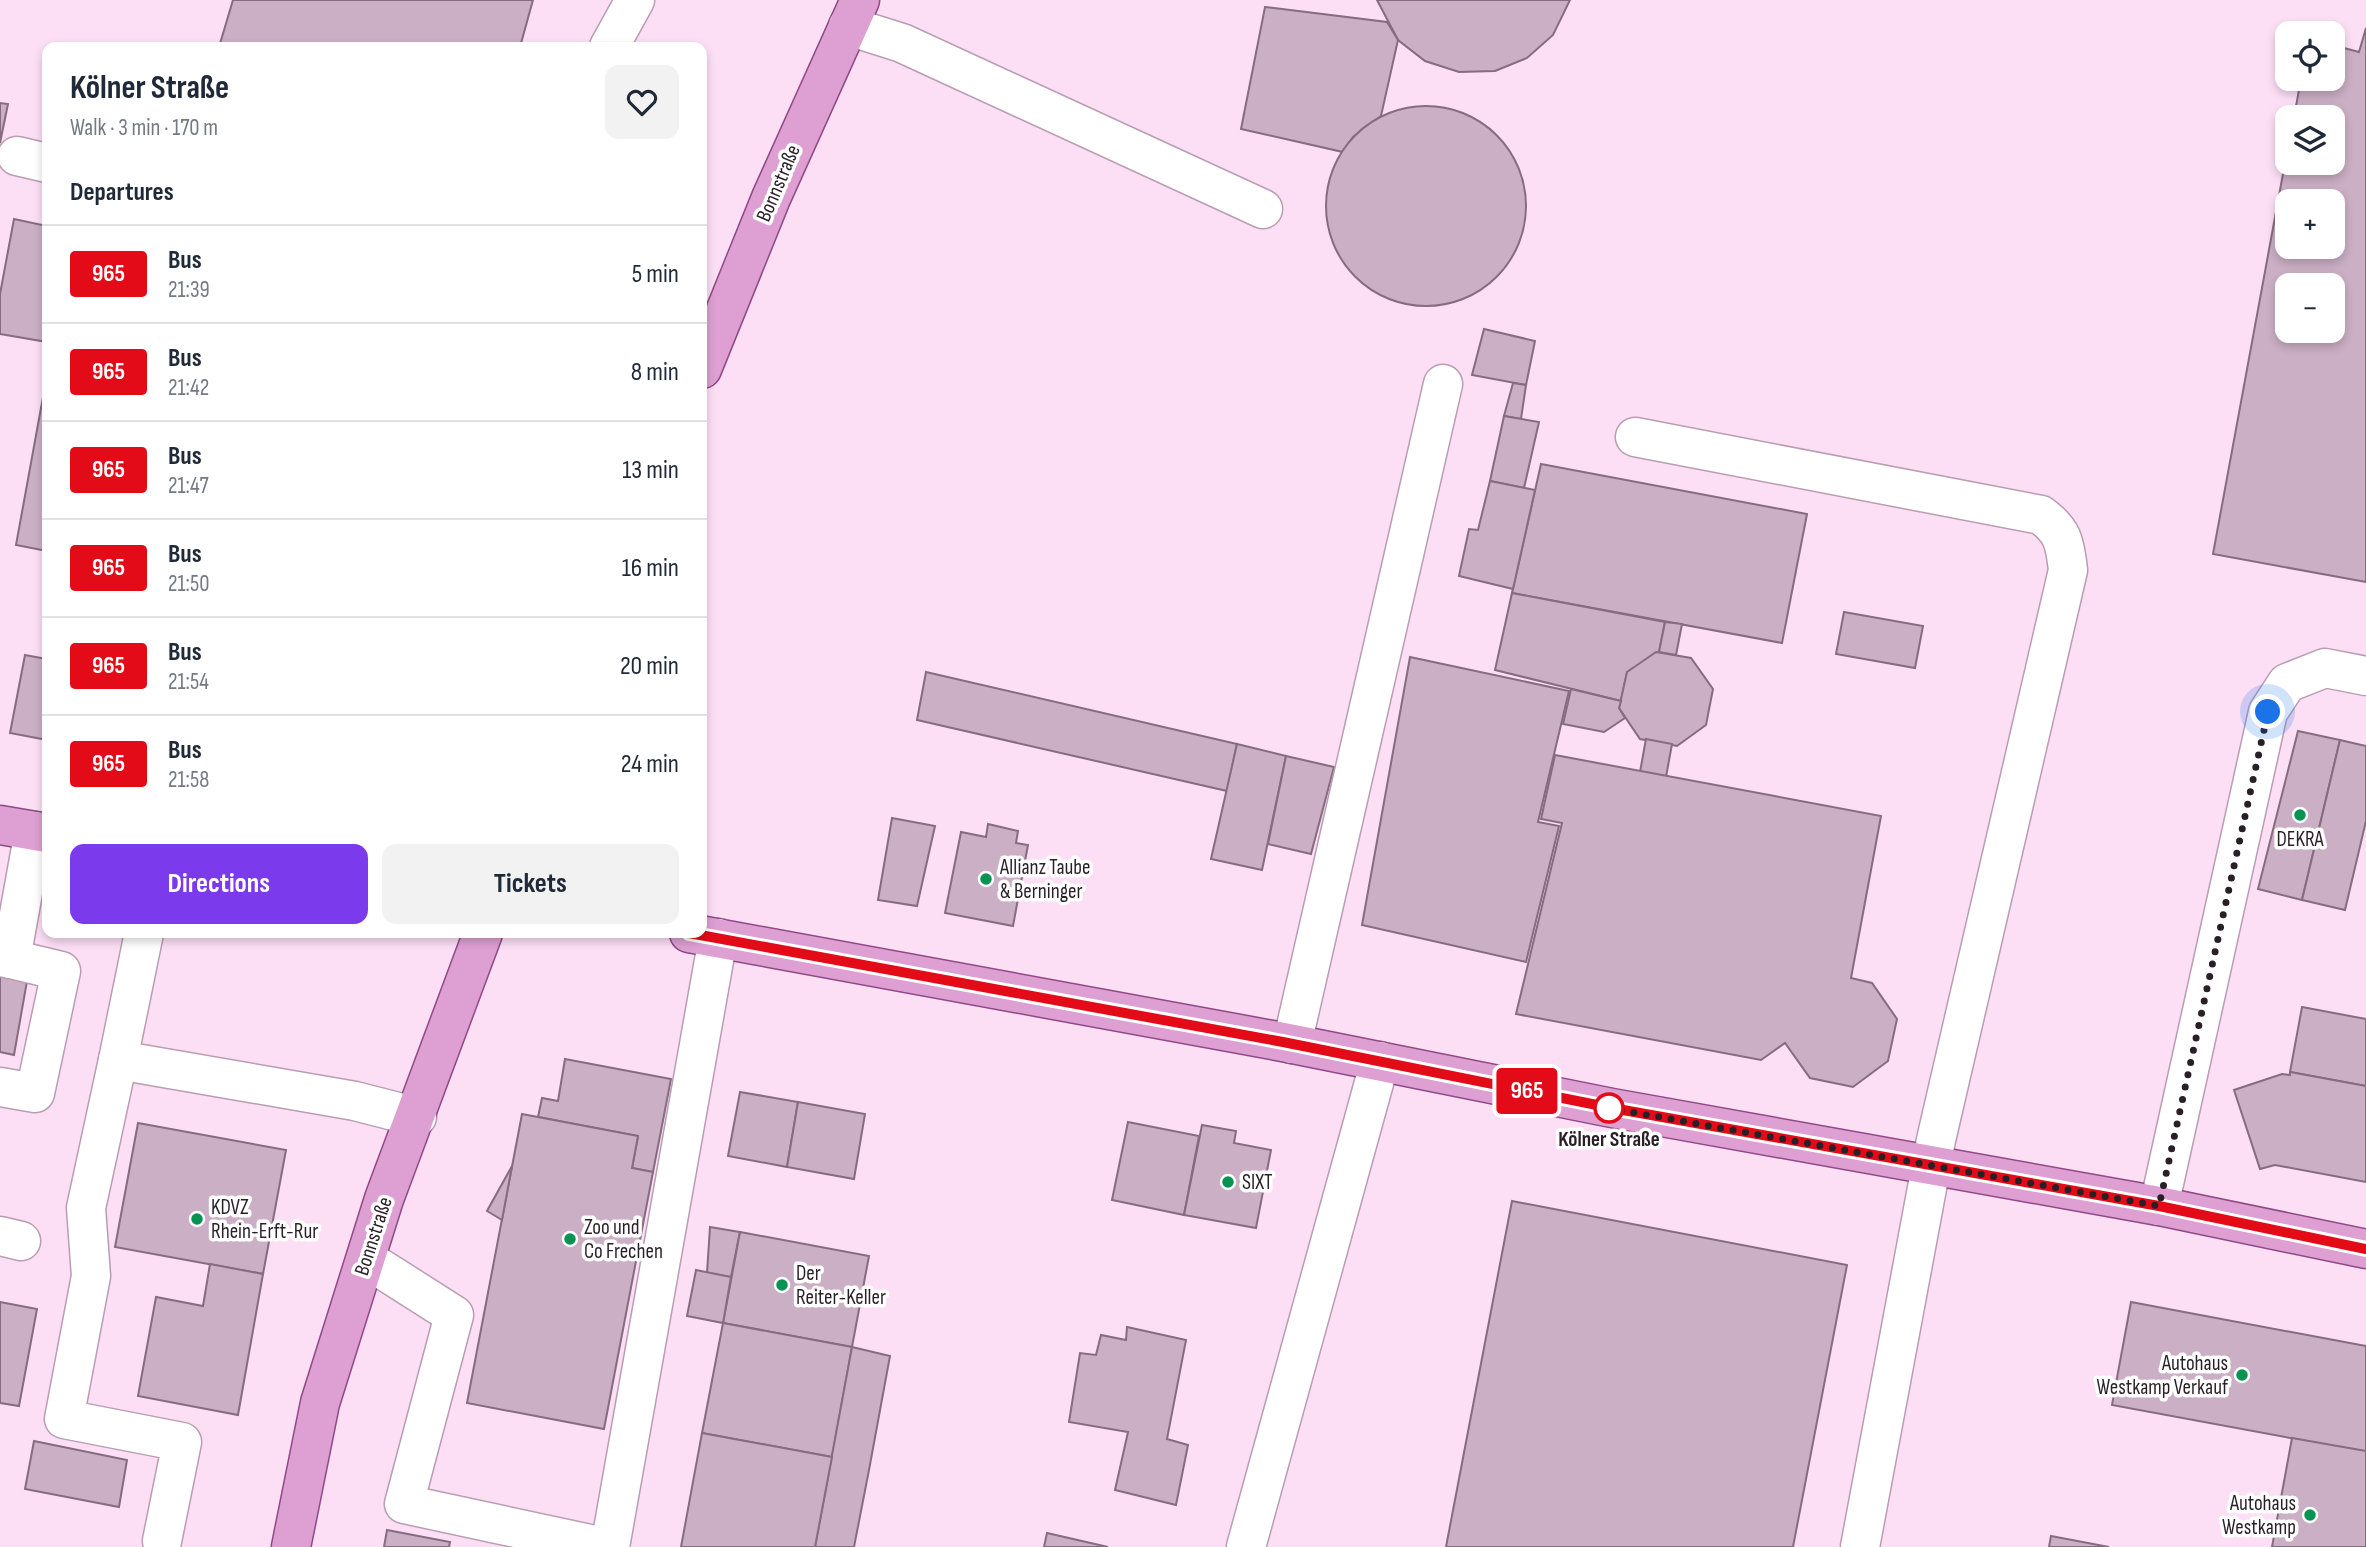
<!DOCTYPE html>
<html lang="en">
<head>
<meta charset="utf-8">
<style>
	:root { --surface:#fff; --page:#f2f2f3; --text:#1f2937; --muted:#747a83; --line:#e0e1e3; --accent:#7c3aed }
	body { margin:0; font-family:"Sofia Sans Condensed",sans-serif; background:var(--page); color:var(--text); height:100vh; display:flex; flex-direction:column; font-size:26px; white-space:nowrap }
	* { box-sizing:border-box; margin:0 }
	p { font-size:23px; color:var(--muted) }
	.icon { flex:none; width:38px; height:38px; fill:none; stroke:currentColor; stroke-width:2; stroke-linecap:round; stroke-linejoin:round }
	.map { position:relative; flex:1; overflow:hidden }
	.drawer { position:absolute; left:42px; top:42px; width:665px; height:896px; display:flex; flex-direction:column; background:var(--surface); border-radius:14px; box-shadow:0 4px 10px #0003 }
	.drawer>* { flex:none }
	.badge { padding:0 14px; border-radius:5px; font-size:24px; line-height:46px }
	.tools { position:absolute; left:2275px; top:21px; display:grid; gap:14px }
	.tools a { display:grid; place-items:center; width:70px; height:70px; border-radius:14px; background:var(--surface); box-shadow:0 4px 10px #0003; font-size:35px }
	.you { position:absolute; width:35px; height:35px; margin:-18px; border:5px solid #fff; border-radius:50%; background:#1a73e8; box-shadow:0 0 0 10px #1a73e833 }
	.map>.badge { position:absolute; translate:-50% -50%; box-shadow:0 0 0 4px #fff }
	h2 { padding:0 28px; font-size:26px; line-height:63px }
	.round { display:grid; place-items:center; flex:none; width:74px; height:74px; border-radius:14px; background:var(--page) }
	.overview { display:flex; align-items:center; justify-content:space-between; height:119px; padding:0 28px }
	h1 { font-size:33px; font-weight:700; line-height:52px }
	.cta { display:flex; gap:14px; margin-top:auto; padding:14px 28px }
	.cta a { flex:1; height:80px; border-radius:14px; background:var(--accent); color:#fff; font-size:28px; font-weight:700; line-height:80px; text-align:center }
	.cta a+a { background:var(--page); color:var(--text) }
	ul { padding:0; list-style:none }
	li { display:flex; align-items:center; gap:21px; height:98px; padding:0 28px; border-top:2px solid var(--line) }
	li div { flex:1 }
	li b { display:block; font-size:26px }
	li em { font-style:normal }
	li .badge { min-width:77px; font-weight:700; text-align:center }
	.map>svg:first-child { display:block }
	.building { fill:#cbafc4; stroke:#866c80; stroke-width:2; fill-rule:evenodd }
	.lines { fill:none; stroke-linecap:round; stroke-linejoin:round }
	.minor-casing { stroke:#b99db2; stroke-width:41 }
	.major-casing { stroke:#904984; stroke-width:41 }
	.minor { stroke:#fff; stroke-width:38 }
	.major { stroke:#de9fd3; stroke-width:38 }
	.line-casing { stroke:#fff; stroke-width:16 }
	.line { stroke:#e30b18; stroke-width:10 }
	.walk { stroke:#291f27; stroke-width:7; stroke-dasharray:0 12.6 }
	.poi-dot { fill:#079352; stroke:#fff; stroke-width:2.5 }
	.stop-dot { fill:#fff; stroke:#e30b18; stroke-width:3.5 }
	.labels { text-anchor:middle; stroke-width:7; stroke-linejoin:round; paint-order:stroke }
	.street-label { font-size:21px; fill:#291f27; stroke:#fff }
	.poi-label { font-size:21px; fill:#291f27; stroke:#fff; text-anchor:start }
	.stop-label { font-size:21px; font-weight:bold; fill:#291f27; stroke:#fff }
</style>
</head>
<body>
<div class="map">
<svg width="2366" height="1547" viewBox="0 0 2366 1547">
	<rect width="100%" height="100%" fill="#fcdff5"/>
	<g class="building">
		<path d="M233,0H533L520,47H219Z"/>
		<path d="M1377,0H1570L1553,35L1527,58L1495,71L1459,72L1425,61L1398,40Z"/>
		<path d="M1265,7L1387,22L1398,40L1381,116L1353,137L1343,152L1241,129Z"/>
		<path d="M2366,28V582L2213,554L2287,152V163H2333V117H2294L2301,79H2333V45L2359,52ZM2287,201H2333V247H2287ZM2287,285H2333V331H2287Z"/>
		<path d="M0,103L8,104L0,143Z"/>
		<circle cx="1426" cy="206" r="100"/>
		<path d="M14,219L47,226V342L0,334V294Z"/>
		<path d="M1484,329L1535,341L1526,385L1472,375Z"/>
		<path d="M47,377V409L41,408Z"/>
		<path d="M1513,383L1526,385L1521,419L1504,416Z"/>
		<path d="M41,408L47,409V551L16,545Z"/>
		<path d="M1504,416L1539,422L1524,488L1490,481Z"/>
		<path d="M1541,464L1807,514L1782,643L1512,593Z"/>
		<path d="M1490,481L1535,490L1513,589L1459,576L1469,529L1478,530Z"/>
		<path d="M1512,593L1665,622L1659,652L1627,672L1621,701L1495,670Z"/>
		<path d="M1844,612L1923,626L1915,668L1836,654Z"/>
		<path d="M1665,622L1682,624L1676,655L1659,652Z"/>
		<path d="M1656,652L1691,658L1713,689L1706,725L1677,746L1640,739L1619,708L1627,672Z"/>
		<path d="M25,655L47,659V740L10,733Z"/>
		<path d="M1410,657L1569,691L1538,822L1559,826L1526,962L1362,925Z"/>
		<path d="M926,672L1237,744L1227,791L917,720Z"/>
		<path d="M1571,689L1621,701L1619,708L1625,718L1604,732L1563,724Z"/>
		<path d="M2298,731L2340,740L2302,900L2258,889Z"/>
		<path d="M1646,739L1672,744L1666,777L1640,772Z"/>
		<path d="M2340,740L2366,746V821L2345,910L2302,900Z"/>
		<path d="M1237,744L1286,756L1262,870L1211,859Z"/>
		<path d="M1555,755L1881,816L1851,978L1872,983L1897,1019L1888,1061L1853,1087L1810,1078L1785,1043L1761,1060L1516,1014L1562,823L1541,819Z"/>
		<path d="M1286,756L1334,767L1311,854L1268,844Z"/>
		<path d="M892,818L935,826L917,906L878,900Z"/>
		<path d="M988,824L1018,831L1016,843L1028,845L1013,926L945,913L961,832L986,837Z"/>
		<path d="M0,976L27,981L14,1055L0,1052Z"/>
		<path d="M2302,1007L2366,1019V1086L2290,1072Z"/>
		<path d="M565,1059L671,1079L653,1172L632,1168L638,1136L538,1117L542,1098L558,1101Z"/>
		<path d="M2290,1072L2366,1086V1182L2275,1165L2260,1169L2234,1090L2282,1074L2290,1075Z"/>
		<path d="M740,1092L798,1102L787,1167L728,1156Z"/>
		<path d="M798,1102L865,1114L854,1179L787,1167Z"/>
		<path d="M522,1114L638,1136L632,1168L653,1172L604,1429L467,1403Z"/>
		<path d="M1128,1122L1199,1136L1184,1215L1112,1200Z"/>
		<path d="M138,1123L286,1150L263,1274L115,1247Z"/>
		<path d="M1202,1125L1236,1131L1234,1143L1271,1150L1256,1228L1184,1215Z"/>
		<path d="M512,1166L502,1220L487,1211Z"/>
		<path d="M1512,1201L1847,1265L1793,1547H1446Z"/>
		<path d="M710,1227L740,1232L731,1277L707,1273Z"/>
		<path d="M740,1232L869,1256L852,1347L723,1323Z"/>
		<path d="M210,1264L263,1274L238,1415L138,1396L156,1297L203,1306Z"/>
		<path d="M696,1270L731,1277L723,1323L687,1316Z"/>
		<path d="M0,1302L37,1309L19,1406L0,1403Z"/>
		<path d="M2131,1302L2366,1346V1452L2112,1405Z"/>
		<path d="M723,1323L852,1347L832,1457L702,1433Z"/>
		<path d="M1127,1327L1186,1340L1167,1439L1188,1445L1176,1505L1115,1490L1128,1432L1069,1422L1080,1353L1096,1355L1101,1335L1126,1340Z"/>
		<path d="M852,1347L890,1356L869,1470L854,1547H815Z"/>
		<path d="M702,1433L832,1457L815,1547H681Z"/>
		<path d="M2292,1438L2366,1451V1547H2272Z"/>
		<path d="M34,1441L127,1460L119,1507L25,1489Z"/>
		<path d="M387,1530L450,1542L449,1547H384Z"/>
		<path d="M1047,1533L1108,1547H1044Z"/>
		<path d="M2051,1536L2109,1547H2049Z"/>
	</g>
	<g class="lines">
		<g class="minor-casing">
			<g id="minor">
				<path d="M848,26L902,43L1263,209"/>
				<path d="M609,47L635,0"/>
				<path d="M17,156L47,163"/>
				<path d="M1635,437L2041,515C2063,531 2065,543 2068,570L1936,1140L1860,1547"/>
				<path d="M144,933L118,1060L355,1101L417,1117"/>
				<path d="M0,957L11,959L34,831"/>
				<path d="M1292,1044L1443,384"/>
				<path d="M118,1060L86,1208L91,1276L64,1419L182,1442L162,1541"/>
				<path d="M0,1087L35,1093L61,971L11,959"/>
				<path d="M2159,1206L2268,712L2287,683L2325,668L2366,676"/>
				<path d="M0,1236L21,1241"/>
				<path d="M366,1259L454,1315L404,1504L604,1547"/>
				<path d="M610,1547L718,938"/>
				<path d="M1246,1547L1380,1061"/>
			</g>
		</g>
		<g class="major-casing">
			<g id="major">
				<path d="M702,369L771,198L860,0"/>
				<path d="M0,825L47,833"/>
				<path d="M689,933L1283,1042L1612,1108L2159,1206L2366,1249"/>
				<path d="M291,1547L320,1403L384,1199L483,933"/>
			</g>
		</g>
		<use href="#minor" class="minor"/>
		<use href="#major" class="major"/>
	</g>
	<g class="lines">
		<g class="line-casing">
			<path id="line" d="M689,933L1283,1042L1612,1108L2159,1206L2366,1249"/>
		</g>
		<use href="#line" class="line"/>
		<path class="walk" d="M1609,1108L2159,1206L2268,712"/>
	</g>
	<g class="poi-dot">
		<circle cx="2300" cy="815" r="7"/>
		<circle cx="986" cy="879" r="7"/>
		<circle cx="1228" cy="1182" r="7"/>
		<circle cx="197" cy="1219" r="7"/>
		<circle cx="570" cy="1239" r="7"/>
		<circle cx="782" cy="1285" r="7"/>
		<circle cx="2242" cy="1375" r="7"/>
		<circle cx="2310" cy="1515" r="7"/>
	</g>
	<circle class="stop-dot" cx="1609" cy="1108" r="14"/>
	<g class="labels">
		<g class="street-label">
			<text transform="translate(778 183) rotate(-67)" y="7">Bonnstraße</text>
			<text transform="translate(373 1236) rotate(-72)" y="7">Bonnstraße</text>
		</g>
		<g class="poi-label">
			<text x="2300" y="846" text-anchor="middle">DEKRA</text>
			<text x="1000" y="874">Allianz Taube<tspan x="1000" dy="24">&amp; Berninger</tspan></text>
			<text x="1242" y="1189">SIXT</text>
			<text x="211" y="1214">KDVZ<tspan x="211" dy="24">Rhein-Erft-Rur</tspan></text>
			<text x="584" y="1234">Zoo und<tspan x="584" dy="24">Co Frechen</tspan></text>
			<text x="796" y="1280">Der<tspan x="796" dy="24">Reiter-Keller</tspan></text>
			<text x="2228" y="1370" text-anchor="end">Autohaus<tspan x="2228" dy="24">Westkamp Verkauf</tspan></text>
			<text x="2296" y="1510" text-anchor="end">Autohaus<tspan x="2296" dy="24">Westkamp</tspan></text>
		</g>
		<g class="stop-label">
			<text x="1609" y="1146">Kölner Straße</text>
		</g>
	</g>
</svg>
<div class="tools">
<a><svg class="icon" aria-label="locate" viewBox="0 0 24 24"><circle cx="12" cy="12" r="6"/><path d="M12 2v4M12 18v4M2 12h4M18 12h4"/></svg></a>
<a><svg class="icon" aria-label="layers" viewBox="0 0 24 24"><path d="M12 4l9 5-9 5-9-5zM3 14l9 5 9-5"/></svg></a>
<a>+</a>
<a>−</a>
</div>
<div class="you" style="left:2268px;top:712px"></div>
<b class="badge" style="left:1527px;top:1091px;background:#e30b18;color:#fff">965</b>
<section class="drawer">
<div class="overview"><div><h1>Kölner Straße</h1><p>Walk · 3 min · 170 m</p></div><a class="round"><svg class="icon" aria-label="heart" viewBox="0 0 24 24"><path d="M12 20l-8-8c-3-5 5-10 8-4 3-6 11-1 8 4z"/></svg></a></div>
<h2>Departures</h2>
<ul>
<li><span class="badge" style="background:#e30b18;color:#fff">965</span><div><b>Bus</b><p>21:39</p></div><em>5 min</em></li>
<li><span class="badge" style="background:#e30b18;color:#fff">965</span><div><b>Bus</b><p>21:42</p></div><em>8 min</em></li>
<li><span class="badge" style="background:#e30b18;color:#fff">965</span><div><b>Bus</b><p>21:47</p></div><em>13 min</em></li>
<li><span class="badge" style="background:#e30b18;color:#fff">965</span><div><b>Bus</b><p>21:50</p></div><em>16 min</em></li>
<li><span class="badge" style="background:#e30b18;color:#fff">965</span><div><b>Bus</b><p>21:54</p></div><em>20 min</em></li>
<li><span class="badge" style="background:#e30b18;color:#fff">965</span><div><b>Bus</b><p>21:58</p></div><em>24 min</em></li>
</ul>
<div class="cta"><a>Directions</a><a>Tickets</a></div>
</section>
</div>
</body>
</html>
